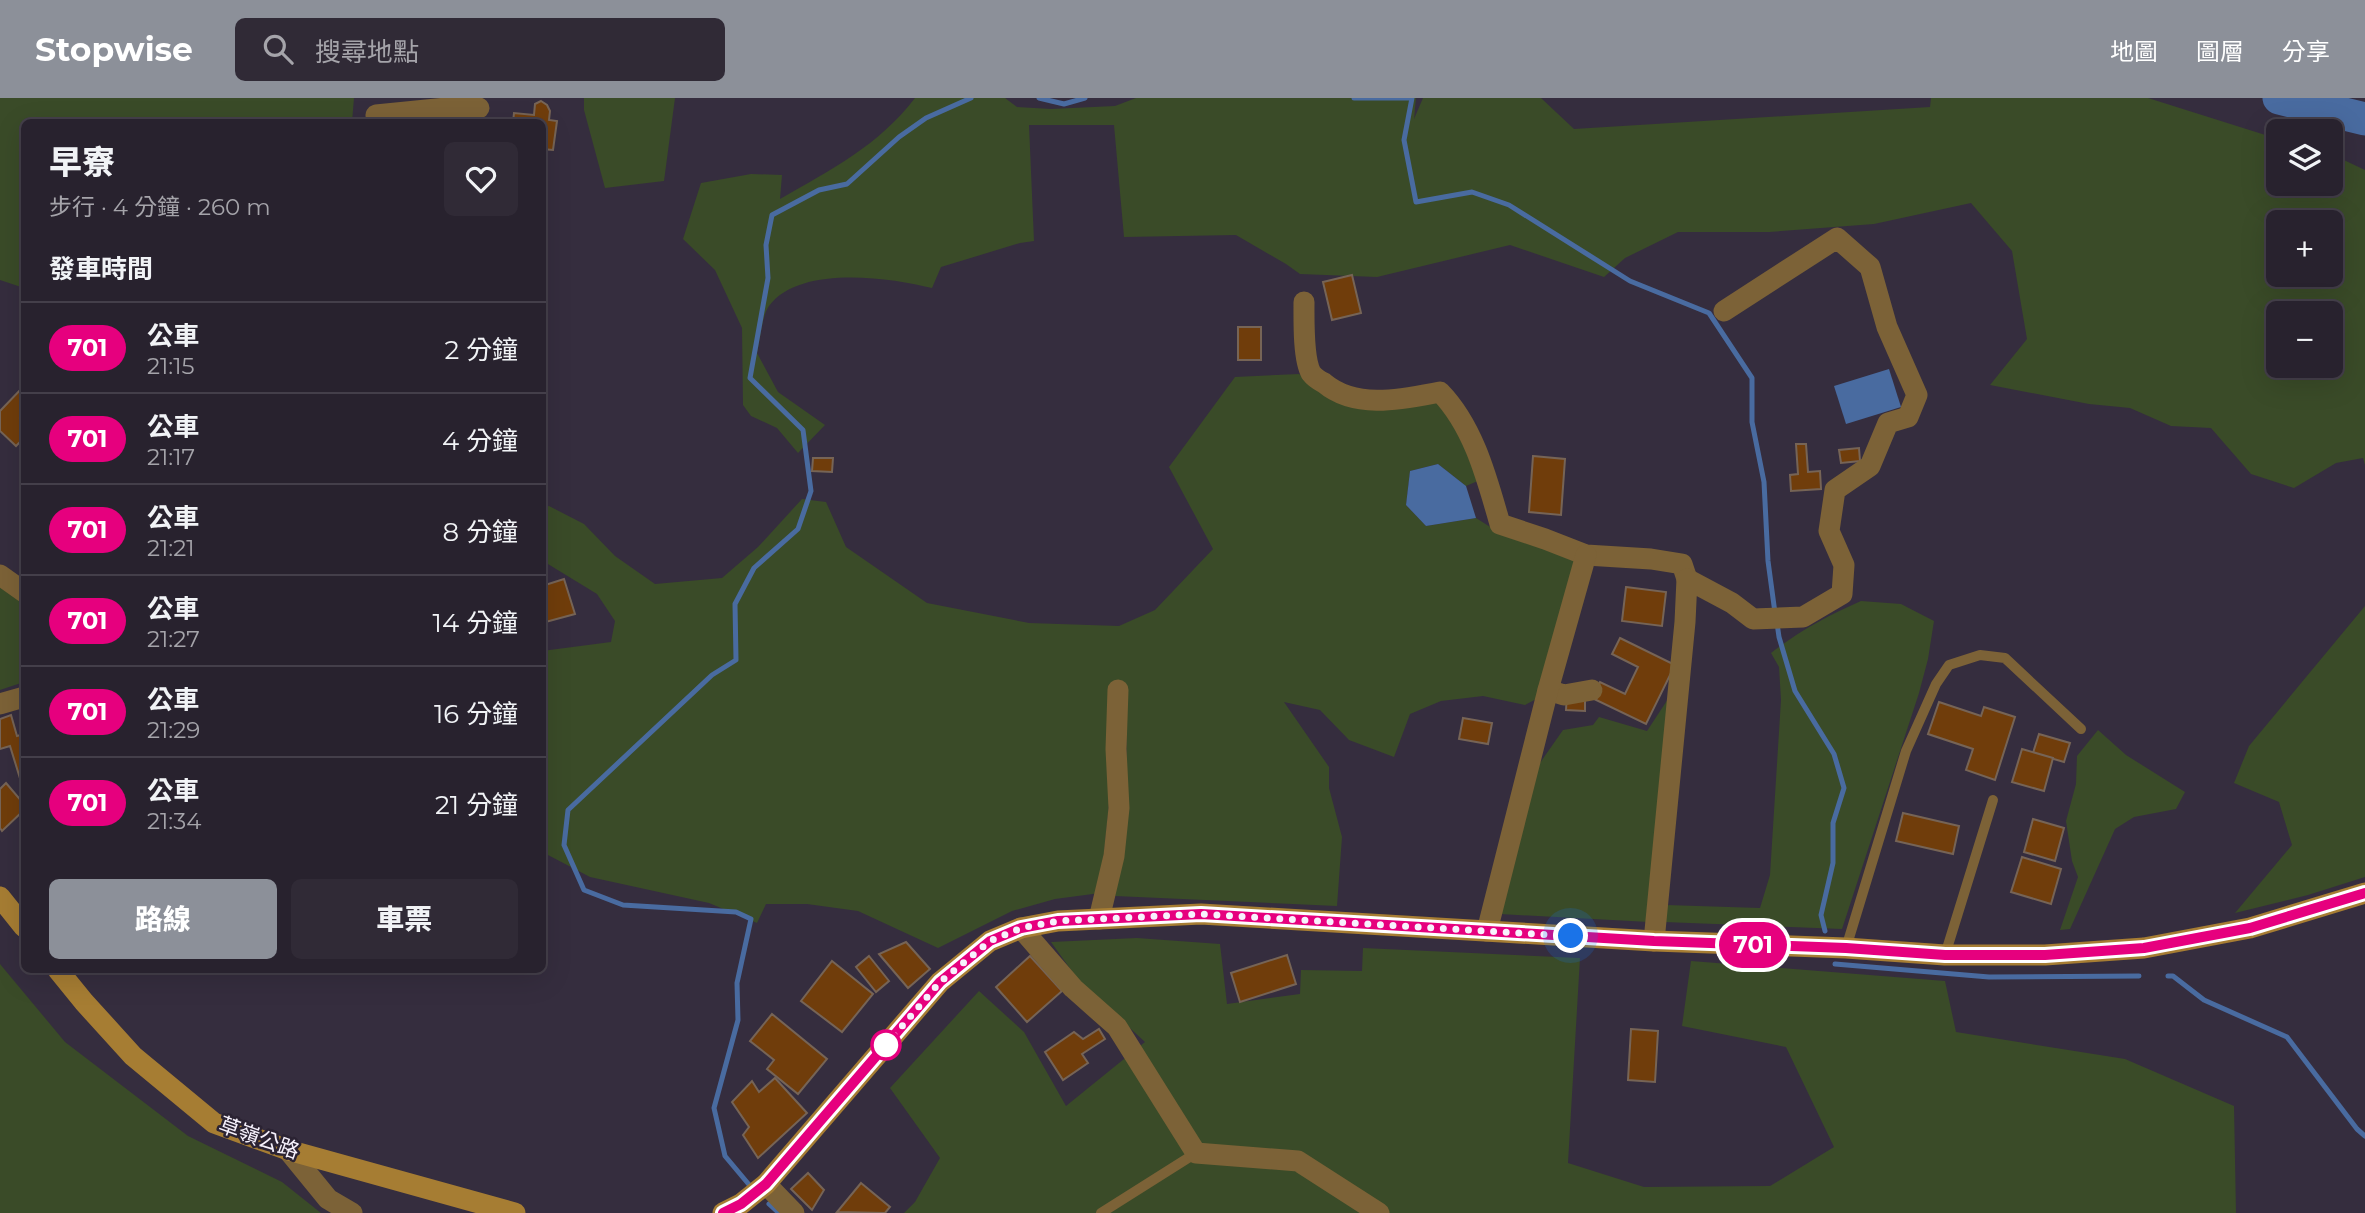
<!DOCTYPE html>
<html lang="zh-TW">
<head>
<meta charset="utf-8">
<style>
	:root { --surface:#28222e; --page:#302a36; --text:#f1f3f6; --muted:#a5a4aa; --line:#443f4a; --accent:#8c9099 }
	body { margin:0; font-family:Montserrat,"Noto Sans TC",sans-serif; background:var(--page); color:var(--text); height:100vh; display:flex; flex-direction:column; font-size:26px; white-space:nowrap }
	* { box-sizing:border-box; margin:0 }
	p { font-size:23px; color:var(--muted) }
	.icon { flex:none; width:38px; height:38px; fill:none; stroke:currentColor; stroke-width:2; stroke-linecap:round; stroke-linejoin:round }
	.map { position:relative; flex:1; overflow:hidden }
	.sheet { position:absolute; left:21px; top:21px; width:525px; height:854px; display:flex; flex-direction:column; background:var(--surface); border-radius:10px; box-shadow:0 7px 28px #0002,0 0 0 2px var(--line) }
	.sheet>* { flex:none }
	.badge { padding:0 14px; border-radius:23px; font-size:24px; line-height:46px }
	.fabs { position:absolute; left:2266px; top:21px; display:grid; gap:14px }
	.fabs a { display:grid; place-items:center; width:77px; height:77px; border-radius:10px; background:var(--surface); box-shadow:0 7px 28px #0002,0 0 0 2px var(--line); font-size:35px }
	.you { position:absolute; width:35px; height:35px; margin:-18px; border:5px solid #fff; border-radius:50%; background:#1a73e8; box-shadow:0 0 0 10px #1a73e833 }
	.map>.badge { position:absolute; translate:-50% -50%; box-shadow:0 0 0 4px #fff }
	h2 { padding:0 28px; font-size:26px; line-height:63px }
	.round { display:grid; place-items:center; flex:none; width:74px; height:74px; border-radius:10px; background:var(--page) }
	.head { display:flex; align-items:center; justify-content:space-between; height:119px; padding:0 28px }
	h1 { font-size:33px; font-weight:800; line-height:52px }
	.button { display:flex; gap:14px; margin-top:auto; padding:14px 28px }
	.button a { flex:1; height:80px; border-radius:10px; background:var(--accent); color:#fff; font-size:28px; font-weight:800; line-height:80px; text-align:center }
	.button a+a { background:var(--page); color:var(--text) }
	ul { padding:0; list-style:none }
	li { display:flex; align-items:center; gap:21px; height:91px; padding:0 28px; border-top:2px solid var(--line) }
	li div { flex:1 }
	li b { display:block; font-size:26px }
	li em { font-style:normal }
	li .badge { min-width:77px; font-weight:700; text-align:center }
	header { display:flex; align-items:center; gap:42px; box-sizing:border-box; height:98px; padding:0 35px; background:var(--accent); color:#fff }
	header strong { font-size:33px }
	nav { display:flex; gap:38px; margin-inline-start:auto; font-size:24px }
	.search { width:490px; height:63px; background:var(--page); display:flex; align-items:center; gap:18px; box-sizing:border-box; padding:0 24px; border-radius:10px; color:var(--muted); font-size:26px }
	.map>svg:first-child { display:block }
	.green { fill:#3a4b28; fill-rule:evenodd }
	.water { fill:#496ba0 }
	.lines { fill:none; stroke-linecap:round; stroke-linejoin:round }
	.stream { stroke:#496ba0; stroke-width:5 }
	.river { stroke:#496ba0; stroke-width:33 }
	.building { fill:#703d0b; stroke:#766456; stroke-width:2 }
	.lane { stroke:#7c6237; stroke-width:10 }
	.street { stroke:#7c6237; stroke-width:21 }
	.secondary { stroke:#a67d33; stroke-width:21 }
	.line-casing { stroke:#fff; stroke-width:16 }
	.line { stroke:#e6007e; stroke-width:10 }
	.walk { stroke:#f7f2fd; stroke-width:7; stroke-dasharray:0 12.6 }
	.stop-dot { fill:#fff; stroke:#e6007e; stroke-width:3.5 }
	.labels { text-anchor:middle; stroke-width:5; stroke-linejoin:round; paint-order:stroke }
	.street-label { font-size:21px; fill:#f7f2fd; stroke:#2b2333 }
</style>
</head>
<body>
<header>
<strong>Stopwise</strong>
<div class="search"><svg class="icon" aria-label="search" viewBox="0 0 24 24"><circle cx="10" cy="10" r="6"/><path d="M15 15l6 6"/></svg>搜尋地點</div>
<nav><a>地圖</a><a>圖層</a><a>分享</a></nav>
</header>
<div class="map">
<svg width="2365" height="1115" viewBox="0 0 2365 1115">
	<rect width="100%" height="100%" fill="#352d3e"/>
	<g class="green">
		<path d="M0,0H354L352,24H24V190L0,182Z"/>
		<path d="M584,0H675L664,83L605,90L584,12Z"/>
		<path d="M915,0H1005L1017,9L1051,11L1115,8L1136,0H1416L1414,21L1423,0H1541L1574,31L1930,9L1931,0H2148L2278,41V86H2331V56L2365,72V367L2363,360L2336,365L2294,390L2251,376L2211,330L2171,328L2130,310L2089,306L1990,287L2027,241L2012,153L1971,105L1874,126L1769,134H1678L1625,160L1604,179L1510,147L1377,179L1300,176L1286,166L1236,137L1124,139L1114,27H1029L1034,143L1020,145L941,169L932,190C888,179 799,167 769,208C762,217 760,244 757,255L778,294L825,327L798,355L777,330L751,318L743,307L742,230L715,172L683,141L701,85L751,76L782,77L780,101C832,71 878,48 915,0ZM2278,124H2331V177H2278ZM2278,215H2331V268H2278Z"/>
		<path d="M1299,276L1321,292L1435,302L1453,319L1480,382L1466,388L1438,366L1410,373L1406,407L1426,428L1476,420L1495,432L1582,464L1551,593L1525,607L1483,598L1441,603L1410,616L1394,659L1349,642L1320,612L1284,604L1329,669V690L1342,739L1337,808L1115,798L1127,710L1126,588L1110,696L1100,795L1055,801L1012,813L938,850L858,813L807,806H766L757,825L709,805L590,779L548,757H543L542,553L611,544L615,523L597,496L543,463V409L549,408L584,426L615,458L655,486L722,480L758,449L802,401L826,404L846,449L927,505L1029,525L1119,528L1155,512L1213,451L1169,369L1235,279Z"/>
		<path d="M0,489L24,505V584L0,592Z"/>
		<path d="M1861,503L1901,506L1934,523L1928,561L1919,595L1842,831L1664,824L1666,807L1760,810L1770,777L1781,602L1779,569L1771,555C1799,533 1829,517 1861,503Z"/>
		<path d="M2365,508V779L2308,797L2235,815L2292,747L2279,704L2234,685L2249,648Z"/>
		<path d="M1668,601L1649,824L1500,816L1535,672L1563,632L1593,627L1599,619L1647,633Z"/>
		<path d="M2098,632L2126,657L2185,694L2176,711L2134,719L2115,731L2070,831L2060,832L2078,779L2072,763L2066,723L2076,686L2077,658Z"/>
		<path d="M1137,840L1220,846L1227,906L1300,896L1301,872L1362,873L1363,850L1580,860L1568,1065L1644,1089L1770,1088L1834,1049L1786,949L1682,928L1691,863L1945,883L1956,934L2125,961L2234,1008L2236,1115H904L915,1104L940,1060L890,990L979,893L1024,934L1066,1008L1145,944L1079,883L1051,844Z"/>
		<path d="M0,866L65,944L188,1038L282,1084L321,1115H0Z"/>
	</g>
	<g class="water">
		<path d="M1889,271L1901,309L1846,326L1834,288Z"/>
		<path d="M1438,366L1466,388L1476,420L1426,428L1406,407L1410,373Z"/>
	</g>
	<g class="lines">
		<g class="stream">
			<path d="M1039,0L1064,6L1085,0"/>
			<path d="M1354,0H1412L1404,42L1416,104L1472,94L1509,107L1630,183L1709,215L1752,280V324L1764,384L1768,463L1775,515"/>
			<path d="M1777,525L1779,539L1795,593L1834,656L1844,690L1833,725V765L1821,817L1825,833"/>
			<path d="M1835,866L1989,879L2139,878"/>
			<path d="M2168,878H2173L2204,902L2287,939L2357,1031L2365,1038"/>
			<path d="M751,1089L725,1058L714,1010L738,922L737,885L751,821L736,814L623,807L584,792L564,747L568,712L712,577L736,562L735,506L754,470L798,431L811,393L803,332L750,280L768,180L766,147L772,117L819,92L847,86L899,39L926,20L971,0"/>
			<path d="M769,1106L779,1115"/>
		</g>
		<path class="river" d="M2279,0L2365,21"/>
	</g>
	<g class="building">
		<path d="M541,3L547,7L550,13L549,22L557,23L553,52L542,51V24H513L514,15L534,17L535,6Z"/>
		<path d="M1352,177L1361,215L1332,222L1323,184Z"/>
		<rect x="1238" y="229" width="23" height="33"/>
		<path d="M24,288V315L20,320L24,325V346L21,343L16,348L0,333V313Z"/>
		<path d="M1796,346H1806L1808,374L1820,373L1821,391L1791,393L1790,377L1798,376Z"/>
		<path d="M1859,350L1860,363L1841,365L1839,352Z"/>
		<path d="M1533,358L1565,361L1561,417L1529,414Z"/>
		<path d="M813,360H833L832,374L812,373Z"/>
		<path d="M564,481L575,516L542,525V488Z"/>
		<path d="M1626,489L1666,494L1662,528L1622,523Z"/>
		<path d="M1620,540L1675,567L1646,626L1592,600L1600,584L1625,596L1638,569L1612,556Z"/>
		<path d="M1567,595L1585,596V613L1566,612Z"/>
		<path d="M1939,604L1981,618L1984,609L2015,619L1995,682L1966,672L1973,651L1928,636Z"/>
		<path d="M11,617L17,638L24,636V689L23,690L10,648L0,651V621Z"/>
		<path d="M1463,620L1492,625L1488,646L1459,641Z"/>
		<path d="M2039,636L2070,645L2064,664L2033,655Z"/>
		<path d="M2022,651L2053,660L2044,693L2012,684Z"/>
		<path d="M6,685L24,706V712L2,733L0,730V691Z"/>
		<path d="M1903,715L1959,728L1953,756L1896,743Z"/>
		<path d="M2033,721L2064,730L2055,763L2024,754Z"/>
		<path d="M2022,759L2061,771L2051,806L2011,794Z"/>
		<path d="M906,844L930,871L908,890L879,856Z"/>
		<path d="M1287,857L1296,886L1240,904L1231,875Z"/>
		<path d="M869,858L889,883L876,894L856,869Z"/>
		<path d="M1030,858L1062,893L1027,924L996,889Z"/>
		<path d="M832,863L873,896L842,934L801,903Z"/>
		<path d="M772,916L827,961L798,996L767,971L774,962L750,943Z"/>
		<path d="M1099,931L1105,941L1082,956L1088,965L1063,982L1045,954L1074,934L1083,941Z"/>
		<path d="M1631,931L1658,933L1655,984L1628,982Z"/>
		<path d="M775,980L807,1015L758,1060L743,1037L749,1029L732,1004L752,983L759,994Z"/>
		<path d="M808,1075L824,1092L812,1112L791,1091Z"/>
		<path d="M861,1085L890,1109L885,1115L837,1114Z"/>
	</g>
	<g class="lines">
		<g class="lane">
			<path d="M1846,850L1906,653L1936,586L1949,567L1980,557L2005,560L2081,631"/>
			<path d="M1945,857L1993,702"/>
			<path d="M1101,1115L1196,1055"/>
		</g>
		<g class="street">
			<path d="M378,24L376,17L456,9L479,10"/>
			<path d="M1304,204C1304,221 1303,261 1311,275C1314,279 1320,283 1324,285C1356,312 1403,301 1440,294C1474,329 1487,381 1500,426L1545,441L1586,457L1651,461L1682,466L1687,481"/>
			<path d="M0,477L24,494"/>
			<path d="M1548,592L1564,597L1592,592"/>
			<path d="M0,606L24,599"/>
			<path d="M1099,821L1114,758L1119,710L1116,651L1118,592"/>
			<path d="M1021,830L1073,890L1117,929L1196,1055L1298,1063L1379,1115"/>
			<path d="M1487,833L1548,592L1586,457"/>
			<path d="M1654,843L1685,524L1687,481L1732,505L1753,521L1803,519L1842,496L1844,467L1829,433L1835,392L1870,368L1888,325L1908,319L1917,297L1887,229L1870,169L1837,140L1724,213"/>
			<path d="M288,1052L328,1101L352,1115"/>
			<path d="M766,1086L794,1115"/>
		</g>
		<g class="secondary">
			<path d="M0,799L24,829"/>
			<path d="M58,872L84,904L133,958L214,1025L288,1052L515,1115"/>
			<path d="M723,1115L741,1106L766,1086L940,884L990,843L1021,830L1058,823L1201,816L1654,843L1846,850L1945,857H2045L2144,850L2250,830L2365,795"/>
		</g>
	</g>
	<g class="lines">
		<g class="line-casing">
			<path id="line" d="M723,1115L741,1106L766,1086L940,884L990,843L1021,830L1058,823L1201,816L1654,843L1846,850L1945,857H2045L2144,850L2250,830L2365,795"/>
		</g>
		<use href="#line" class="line"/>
		<path class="walk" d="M886,947L940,884L990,843L1021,830L1058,823L1201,816L1571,838"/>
	</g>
	<circle class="stop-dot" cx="886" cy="947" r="14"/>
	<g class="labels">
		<g class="street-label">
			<text transform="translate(259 1040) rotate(20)" y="7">草嶺公路</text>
		</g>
	</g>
</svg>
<div class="fabs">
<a><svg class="icon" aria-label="layers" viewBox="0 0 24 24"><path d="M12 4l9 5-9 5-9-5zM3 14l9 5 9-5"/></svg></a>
<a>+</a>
<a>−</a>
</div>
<div class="you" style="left:1571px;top:838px"></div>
<b class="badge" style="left:1753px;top:847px;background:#e6007e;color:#fff">701</b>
<section class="sheet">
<div class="head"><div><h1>早寮</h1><p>步行 · 4 分鐘 · 260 m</p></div><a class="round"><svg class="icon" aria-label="heart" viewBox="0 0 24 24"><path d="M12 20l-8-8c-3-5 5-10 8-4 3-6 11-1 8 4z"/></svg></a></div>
<h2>發車時間</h2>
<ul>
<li><span class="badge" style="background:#e6007e;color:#fff">701</span><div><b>公車</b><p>21:15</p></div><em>2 分鐘</em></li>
<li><span class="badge" style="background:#e6007e;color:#fff">701</span><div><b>公車</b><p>21:17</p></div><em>4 分鐘</em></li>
<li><span class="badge" style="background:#e6007e;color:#fff">701</span><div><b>公車</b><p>21:21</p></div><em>8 分鐘</em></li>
<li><span class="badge" style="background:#e6007e;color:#fff">701</span><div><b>公車</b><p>21:27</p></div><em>14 分鐘</em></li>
<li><span class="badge" style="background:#e6007e;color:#fff">701</span><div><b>公車</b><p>21:29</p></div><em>16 分鐘</em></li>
<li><span class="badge" style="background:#e6007e;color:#fff">701</span><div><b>公車</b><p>21:34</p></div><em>21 分鐘</em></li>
</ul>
<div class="button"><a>路線</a><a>車票</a></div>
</section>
</div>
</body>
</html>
